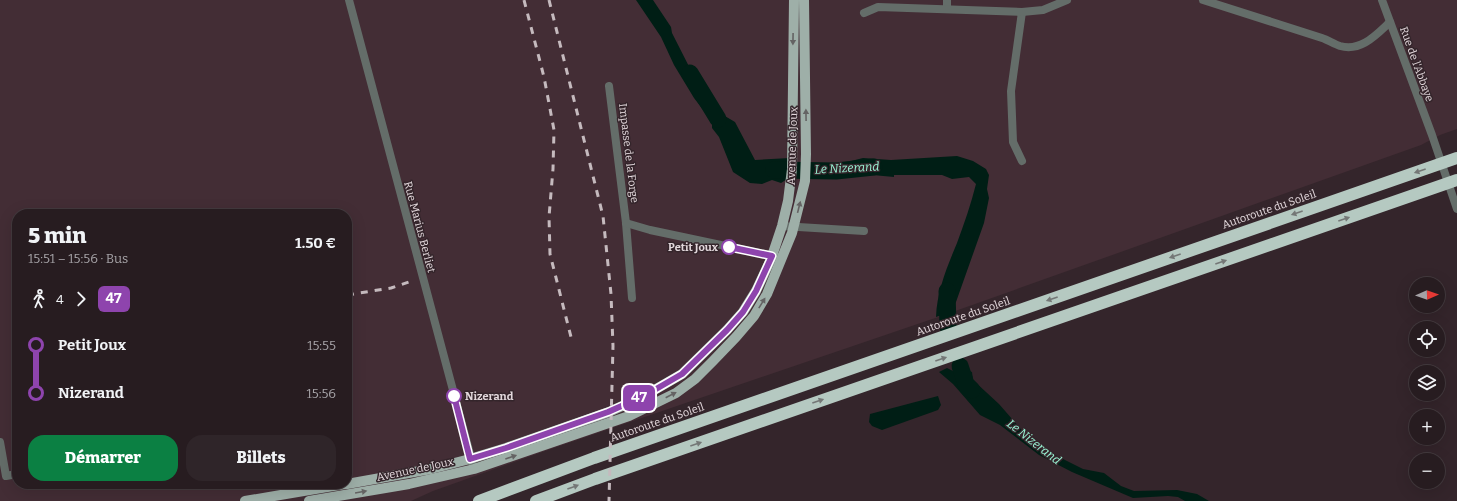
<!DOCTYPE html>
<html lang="fr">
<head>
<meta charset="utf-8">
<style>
	:root { --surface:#271c20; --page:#2f2529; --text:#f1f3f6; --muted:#a4a1a5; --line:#433a3e; --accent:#0b8043 }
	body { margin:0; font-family:Bitter,serif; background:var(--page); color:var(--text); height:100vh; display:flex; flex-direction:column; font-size:15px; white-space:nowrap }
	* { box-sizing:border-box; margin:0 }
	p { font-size:13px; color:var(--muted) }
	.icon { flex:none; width:22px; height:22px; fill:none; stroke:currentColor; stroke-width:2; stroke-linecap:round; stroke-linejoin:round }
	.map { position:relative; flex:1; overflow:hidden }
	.drawer { position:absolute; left:12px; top:209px; width:340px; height:280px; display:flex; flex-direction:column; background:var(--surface); border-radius:16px; box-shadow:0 4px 16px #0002,0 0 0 1px var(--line) }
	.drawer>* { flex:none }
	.badge { padding:0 8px; border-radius:6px; font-size:14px; line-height:26px }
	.needle { width:26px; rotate:88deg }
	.buttons { position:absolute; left:1409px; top:277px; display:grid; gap:8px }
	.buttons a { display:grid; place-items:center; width:36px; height:36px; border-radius:50%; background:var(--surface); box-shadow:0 4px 16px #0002,0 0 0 1px var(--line); font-size:20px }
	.map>.badge { position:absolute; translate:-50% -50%; box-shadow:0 0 0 2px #fff }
	.legs { display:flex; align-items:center; gap:6px; height:44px; padding:0 16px; font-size:13px }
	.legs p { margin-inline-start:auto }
	.overview { display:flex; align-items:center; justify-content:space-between; height:68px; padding:0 16px }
	h1 { font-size:22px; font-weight:800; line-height:30px }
	.action { display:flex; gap:8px; margin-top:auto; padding:8px 16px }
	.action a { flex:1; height:46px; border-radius:16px; background:var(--accent); color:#fff; font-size:16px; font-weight:800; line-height:46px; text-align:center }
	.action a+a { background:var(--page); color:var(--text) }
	ul { padding:0 16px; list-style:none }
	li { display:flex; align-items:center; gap:14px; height:48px; font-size:15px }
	li i { display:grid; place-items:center; width:6px; height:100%; margin:0 5px; background:currentColor }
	li i::after { content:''; width:10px; height:10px; margin:-5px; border:3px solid; border-radius:50%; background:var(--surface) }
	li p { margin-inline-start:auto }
	li:first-child i { background:linear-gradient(#0000 50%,currentColor 0) }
	li:last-child i { background:linear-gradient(currentColor 50%,#0000 0) }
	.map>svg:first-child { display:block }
	.built { fill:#432d35; fill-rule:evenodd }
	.water { fill:#001e15 }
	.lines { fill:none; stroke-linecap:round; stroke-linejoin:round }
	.river { stroke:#001e15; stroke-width:17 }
	.street { stroke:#646d69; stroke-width:8 }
	.primary { stroke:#9eafa8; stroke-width:10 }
	.highway { stroke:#b5c9c1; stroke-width:12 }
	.rail { stroke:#c5babe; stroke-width:3; stroke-dasharray:7 7; stroke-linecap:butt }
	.oneway { fill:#646363 }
	.oneway2 { fill:#747776 }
	.line-1-casing { stroke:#fff; stroke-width:9 }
	.line-1 { stroke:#8e44ad; stroke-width:6 }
	.stop-1-dot { fill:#fff; stroke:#8e44ad; stroke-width:2 }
	.labels { text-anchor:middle; stroke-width:3; stroke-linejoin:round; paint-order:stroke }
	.street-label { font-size:11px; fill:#e3d8dc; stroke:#34252b }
	.stop-label { font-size:11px; font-weight:bold; fill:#e3d8dc; stroke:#34252b; text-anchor:end }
	.water-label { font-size:12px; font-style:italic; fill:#9af6d6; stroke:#34252b }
</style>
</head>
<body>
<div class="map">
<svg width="1457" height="501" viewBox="0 0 1457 501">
	<rect width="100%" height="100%" fill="#34252b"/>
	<path class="built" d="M0,0H1457V129L1440,135L1421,145L944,315L548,450L433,491L411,501H0ZM17,214H347V484H17Z"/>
	<g class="water">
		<path d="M636,0H653L671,27L672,33L705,98L718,112L735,122L755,160L790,158L792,176L781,183L772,180L762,184L750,183L733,172L719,137L712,128V122L708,114L707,115L694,98L674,65L661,37Z"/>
		<path d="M957,156L973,161L986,169L989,175L987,189L989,198L984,223L956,302L948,313L936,317C937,291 947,267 957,243C964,224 971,204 976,184L969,177L952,179L942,175H894V177L851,173V161L863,158L891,160Z"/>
		<path d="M947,368L957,373L965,369L972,372L973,380L999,404L1027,436L1039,447L1083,469L1104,473L1121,486L1134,491L1177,490L1197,494L1209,501H1185L1178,497L1168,496L1133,498L1072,472L1039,455L1000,425L980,415L953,384L939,372Z"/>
		<path d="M938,396L941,405L938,410L882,430L872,426L869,422L870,414Z"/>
	</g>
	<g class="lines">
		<g class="river">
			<path d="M690,73L718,119"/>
			<path d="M774,170L836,171L874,167"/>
			<path d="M947,291L948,327"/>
			<path d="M960,366L966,384L972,390"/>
		</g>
		<g class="street">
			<path d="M349,0L474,469"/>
			<path d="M947,0V9"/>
			<path d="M1203,0L1322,38C1328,40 1334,44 1340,46C1361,52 1376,35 1390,22"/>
			<path d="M1382,0L1432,135L1457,209"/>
			<path d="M1022,12L1011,91L1013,142L1022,161"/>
			<path d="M864,13L878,7L1022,12L1043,10L1067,0"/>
			<path d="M609,86L626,223L632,298"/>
			<path d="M626,223L650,230L778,257"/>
			<path d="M782,226L864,231"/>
			<path d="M0,442L6,476L17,474"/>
		</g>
		<g class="primary">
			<path d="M347,484L431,469L470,459L506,448L609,412L644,396L682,374L727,330L743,312L756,291L771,259L782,226L788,201L792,169L794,0"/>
			<path d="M245,501L345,484"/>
			<path d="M309,501L409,484L474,469L629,416L676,393L695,379L713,361L736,337L754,316L767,294L792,233L805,181L806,154L804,0"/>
		</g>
		<g class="highway">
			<path d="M479,501L594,458L1457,158"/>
			<path d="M536,501L595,479L1457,180"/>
		</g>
		<g class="rail">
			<path d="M524,0L544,77L554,130L553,169L549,217L550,254L572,341"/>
			<path d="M549,0L603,216L611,294L613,346L609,501"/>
			<path d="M347,295L391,288L415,280"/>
		</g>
	</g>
	<defs><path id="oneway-solid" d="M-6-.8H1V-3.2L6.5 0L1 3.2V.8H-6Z"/></defs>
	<g class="oneway">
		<use href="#oneway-solid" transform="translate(793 39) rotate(91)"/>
		<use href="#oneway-solid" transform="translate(806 115) rotate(-91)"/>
		<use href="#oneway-solid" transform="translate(799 207) rotate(-76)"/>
		<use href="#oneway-solid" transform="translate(762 303) rotate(-58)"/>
		<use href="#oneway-solid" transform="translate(671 395) rotate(-27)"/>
		<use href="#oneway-solid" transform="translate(511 457) rotate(-19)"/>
		<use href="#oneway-solid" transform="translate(361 492) rotate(-10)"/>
	</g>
	<g class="oneway2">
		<use href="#oneway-solid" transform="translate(1420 171) rotate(161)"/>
		<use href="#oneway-solid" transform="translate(1297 213) rotate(161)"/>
		<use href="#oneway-solid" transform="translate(1344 219) rotate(-19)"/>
		<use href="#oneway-solid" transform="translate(1175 256) rotate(161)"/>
		<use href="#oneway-solid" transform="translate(1221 262) rotate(-19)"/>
		<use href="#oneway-solid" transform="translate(1052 299) rotate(161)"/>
		<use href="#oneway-solid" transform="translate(941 359) rotate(-19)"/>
		<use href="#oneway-solid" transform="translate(818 401) rotate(-19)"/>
		<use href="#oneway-solid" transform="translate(696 444) rotate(-19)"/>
		<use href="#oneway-solid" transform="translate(573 487) rotate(-20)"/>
	</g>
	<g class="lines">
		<g class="line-1-casing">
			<path id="line-1" d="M454,396L470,459L506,448L608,412L644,396L682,374L727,330L743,312L756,291L772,256L729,247"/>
		</g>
		<use href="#line-1" class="line-1"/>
	</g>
	<g class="stop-1-dot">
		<circle cx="729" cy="247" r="7"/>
		<circle cx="454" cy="396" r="7"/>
	</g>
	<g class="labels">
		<g class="street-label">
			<text transform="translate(1417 64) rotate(70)" y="4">Rue de l'Abbaye</text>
			<text transform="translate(792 146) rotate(-88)" y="4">Avenue de Joux</text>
			<text transform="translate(629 153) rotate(83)" y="4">Impasse de la Forge</text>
			<text transform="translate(1269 209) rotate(-19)" y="4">Autoroute du Soleil</text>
			<text transform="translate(420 227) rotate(75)" y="4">Rue Marius Berliet</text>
			<text transform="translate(963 316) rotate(-19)" y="4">Autoroute du Soleil</text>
			<text transform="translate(657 422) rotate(-19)" y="4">Autoroute du Soleil</text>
			<text transform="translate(415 469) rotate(-12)" y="4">Avenue de Joux</text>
		</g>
		<g class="stop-label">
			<text x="718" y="251">Petit Joux</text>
			<text x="465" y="400" text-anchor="start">Nizerand</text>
		</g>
		<g class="water-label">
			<text transform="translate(847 168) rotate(-3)" y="4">Le Nizerand</text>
			<text transform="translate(1034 442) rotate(38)" y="4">Le Nizerand</text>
		</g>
	</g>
</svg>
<div class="buttons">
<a><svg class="needle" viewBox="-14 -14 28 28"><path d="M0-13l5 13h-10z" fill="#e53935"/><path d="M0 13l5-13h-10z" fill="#a4a1a5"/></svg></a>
<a><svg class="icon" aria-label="locate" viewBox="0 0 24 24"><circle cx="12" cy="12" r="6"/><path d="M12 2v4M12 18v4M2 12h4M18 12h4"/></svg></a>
<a><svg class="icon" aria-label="layers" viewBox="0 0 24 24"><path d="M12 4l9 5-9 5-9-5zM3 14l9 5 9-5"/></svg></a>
<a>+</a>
<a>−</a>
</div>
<b class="badge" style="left:639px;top:398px;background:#8e44ad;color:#fff">47</b>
<section class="drawer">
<div class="overview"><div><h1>5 min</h1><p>15:51 – 15:56 · Bus</p></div><b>1.50 €</b></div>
<div class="legs"><svg class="icon" aria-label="walk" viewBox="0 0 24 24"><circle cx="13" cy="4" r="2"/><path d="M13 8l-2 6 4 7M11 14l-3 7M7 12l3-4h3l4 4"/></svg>4<svg class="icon" aria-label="forward" viewBox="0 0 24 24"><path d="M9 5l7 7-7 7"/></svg><b class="badge" style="background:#8e44ad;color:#fff">47</b></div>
<ul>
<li><i style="color:#8e44ad"></i><b>Petit Joux</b><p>15:55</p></li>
<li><i style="color:#8e44ad"></i><b>Nizerand</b><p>15:56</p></li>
</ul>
<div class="action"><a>Démarrer</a><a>Billets</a></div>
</section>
</div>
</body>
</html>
